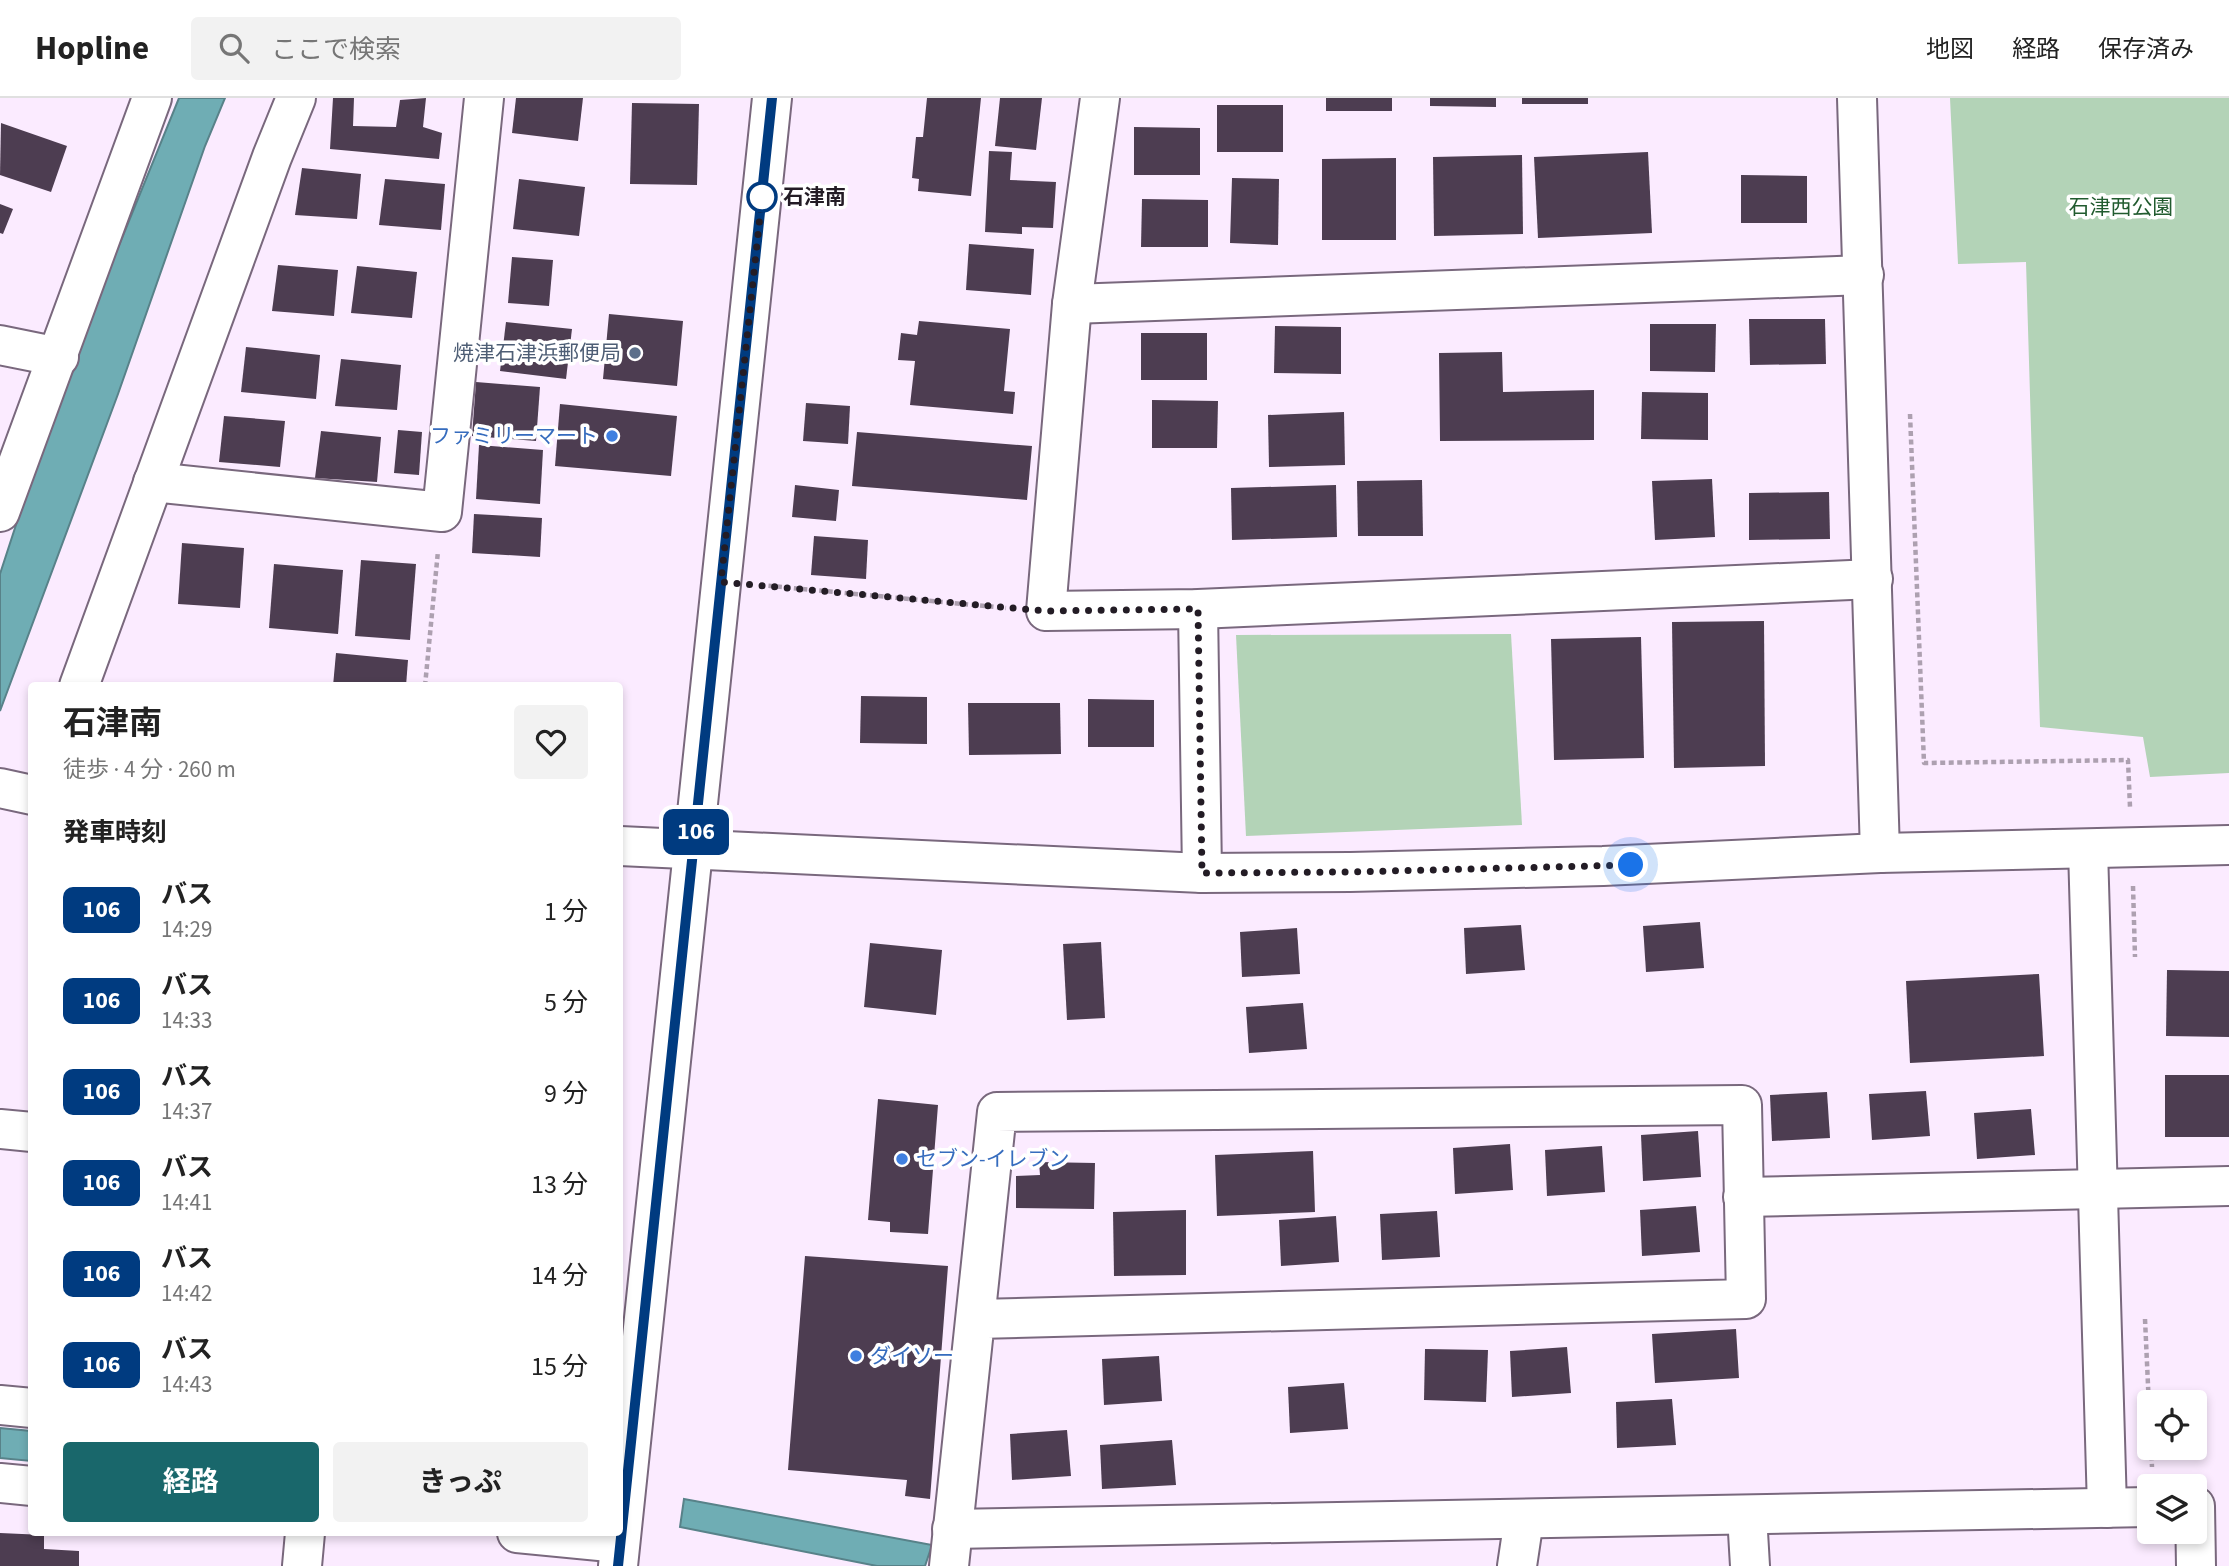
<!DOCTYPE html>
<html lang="ja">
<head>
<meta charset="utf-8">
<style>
	:root { --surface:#fff; --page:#f2f2f2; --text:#222; --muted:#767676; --line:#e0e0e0; --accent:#19676b }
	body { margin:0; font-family:"Source Sans 3","Noto Sans JP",sans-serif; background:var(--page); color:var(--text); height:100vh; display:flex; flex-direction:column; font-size:26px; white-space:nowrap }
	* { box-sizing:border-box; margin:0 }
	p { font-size:23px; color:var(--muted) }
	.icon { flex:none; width:38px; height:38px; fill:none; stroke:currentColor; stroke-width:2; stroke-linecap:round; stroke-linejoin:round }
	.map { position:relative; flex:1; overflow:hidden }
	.details { position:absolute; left:28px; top:584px; width:595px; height:854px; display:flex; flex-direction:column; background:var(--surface); border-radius:7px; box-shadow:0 4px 10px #0003 }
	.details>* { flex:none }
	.badge { padding:0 14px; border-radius:10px; font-size:24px; line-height:46px }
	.fabs { position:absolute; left:2137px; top:1292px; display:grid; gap:14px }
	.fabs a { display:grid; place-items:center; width:70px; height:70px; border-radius:7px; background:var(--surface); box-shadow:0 4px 10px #0003; font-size:35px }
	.you { position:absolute; width:35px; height:35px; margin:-18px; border:5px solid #fff; border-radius:50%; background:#1a73e8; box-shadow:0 0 0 10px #1a73e833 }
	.map>.badge { position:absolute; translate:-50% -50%; box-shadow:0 0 0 4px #fff }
	h2 { padding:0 35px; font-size:26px; line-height:63px }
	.round { display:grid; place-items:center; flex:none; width:74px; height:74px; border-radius:7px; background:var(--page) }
	.head { display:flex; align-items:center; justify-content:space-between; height:119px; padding:0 35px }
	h1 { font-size:33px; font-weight:700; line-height:52px }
	.cta { display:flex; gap:14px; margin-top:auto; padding:14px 35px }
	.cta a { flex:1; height:80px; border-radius:7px; background:var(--accent); color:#fff; font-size:28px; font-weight:700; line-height:80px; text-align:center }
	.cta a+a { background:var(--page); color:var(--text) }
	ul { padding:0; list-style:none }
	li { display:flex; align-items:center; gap:21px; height:91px; padding:0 35px }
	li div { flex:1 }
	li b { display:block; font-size:26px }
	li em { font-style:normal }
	li .badge { min-width:77px; font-weight:700; text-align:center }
	header { display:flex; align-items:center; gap:42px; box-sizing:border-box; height:98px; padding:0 35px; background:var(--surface); border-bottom:2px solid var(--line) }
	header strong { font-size:33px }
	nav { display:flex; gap:38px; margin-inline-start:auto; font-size:24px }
	.search { width:490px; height:63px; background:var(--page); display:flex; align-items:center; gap:18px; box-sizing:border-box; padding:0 24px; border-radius:7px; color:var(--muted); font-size:26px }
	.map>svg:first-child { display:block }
	.green { fill:#b3d3b7 }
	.water { fill:#6fadb4; stroke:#588289; stroke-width:2 }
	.building { fill:#4d3d51 }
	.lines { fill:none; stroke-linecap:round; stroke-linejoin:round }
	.minor-casing { stroke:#79687d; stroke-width:42 }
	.tertiary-casing { stroke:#79687d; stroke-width:42 }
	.secondary-casing { stroke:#79687d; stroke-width:42 }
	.path { stroke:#ada0b0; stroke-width:4.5; stroke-dasharray:5 3.5; stroke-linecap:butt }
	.minor { stroke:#fff; stroke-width:38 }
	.tertiary { stroke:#fff; stroke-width:38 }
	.secondary { stroke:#fff; stroke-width:38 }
	.line-casing { stroke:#fff; stroke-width:16 }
	.line { stroke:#003b80; stroke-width:10 }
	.walk { stroke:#231c25; stroke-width:7; stroke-dasharray:0 12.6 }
	.stop-dot { fill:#fff; stroke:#003b80; stroke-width:3.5 }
	.service-dot { fill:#5c6f8a; stroke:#fff; stroke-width:2.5 }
	.shop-dot { fill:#3f7fe0; stroke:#fff; stroke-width:2.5 }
	.labels { text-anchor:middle; stroke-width:7; stroke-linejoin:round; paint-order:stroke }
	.stop-label { font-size:21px; font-weight:bold; fill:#231c25; stroke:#fff; text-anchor:start }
	.park-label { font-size:21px; fill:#215b2f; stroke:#fff }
	.service-label { font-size:21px; fill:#4e5e75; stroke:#fff; text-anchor:end }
	.shop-label { font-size:21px; fill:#366cbe; stroke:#fff; text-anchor:start }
</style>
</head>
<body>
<header>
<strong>Hopline</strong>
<div class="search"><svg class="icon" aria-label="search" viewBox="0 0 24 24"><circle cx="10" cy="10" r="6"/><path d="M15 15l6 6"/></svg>ここで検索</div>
<nav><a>地図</a><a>経路</a><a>保存済み</a></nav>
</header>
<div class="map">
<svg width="2229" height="1468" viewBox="0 0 2229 1468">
	<rect width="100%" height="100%" fill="#fbebff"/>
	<g class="green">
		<path d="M1950,0H2229V675L2150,679L2143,639L2040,629L2026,164L1958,166Z"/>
		<path d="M1511,536L1522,727L1246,738L1236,537Z"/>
	</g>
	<g class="water">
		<path d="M179,0H225L205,48L118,296L0,613V476L59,295Z"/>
		<path d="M0,1330L31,1333V1363L0,1360Z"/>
		<path d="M684,1401L932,1447L925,1468H877L680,1429Z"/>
	</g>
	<g class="building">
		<path d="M333,0H354L353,28L396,29L400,2L426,0L423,29L442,35L439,61L330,51Z"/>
		<path d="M516,0H583L578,43L512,35Z"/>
		<path d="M927,0H981L971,98L918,93L919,81L912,80L916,39H923Z"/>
		<path d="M1000,0H1042L1036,52L995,48Z"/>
		<rect x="1326" y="0" width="66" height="13"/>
		<path d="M1430,0H1496V9L1430,8Z"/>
		<rect x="1522" y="0" width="66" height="6"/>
		<path d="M632,5L699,6L697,87L630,86Z"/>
		<rect x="1217" y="7" width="66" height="47"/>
		<path d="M1,25L67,48L51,94L0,77Z"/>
		<path d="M1134,29L1200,30V77H1134Z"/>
		<path d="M989,53L1012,54L1010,82L1056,84L1053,130L1022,129V136L985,134Z"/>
		<path d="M1648,54L1652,135L1538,140L1534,59Z"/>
		<path d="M1522,57L1523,136L1434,138L1433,59Z"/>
		<path d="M1396,60V142H1322V61Z"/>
		<path d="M302,70L361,76L357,121L295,117Z"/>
		<path d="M1741,77L1807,78V125H1741Z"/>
		<path d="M1232,80L1279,81L1278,147L1230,145Z"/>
		<path d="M385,81L445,86L441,132L379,127Z"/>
		<path d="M519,81L585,89L579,138L513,131Z"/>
		<path d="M1142,101L1208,102V149H1141Z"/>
		<path d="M0,106L13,111L3,136L0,135Z"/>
		<path d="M969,146L1034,151L1031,197L966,192Z"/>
		<path d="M512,159L553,162L549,208L508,205Z"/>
		<path d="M278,167L338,172L334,218L272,213Z"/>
		<path d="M357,168L417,174L412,220L351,215Z"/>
		<path d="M609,216L683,223L677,288L603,281Z"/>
		<path d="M1749,221H1825L1826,266L1750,267Z"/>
		<path d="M919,223L1010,231L1004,293L1015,294L1013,316L910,307L915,263L898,262L901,235L917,237Z"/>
		<path d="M506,224L572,231L566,281L500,273Z"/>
		<path d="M1650,226H1716L1715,274L1650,273Z"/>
		<path d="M1275,228L1341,229V276L1274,275Z"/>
		<rect x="1141" y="235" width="66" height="47"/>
		<path d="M246,249L320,257L316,301L241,294Z"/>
		<path d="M1502,254L1503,294L1594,292V342L1440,343L1439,255Z"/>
		<path d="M341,261L401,267L397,312L335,308Z"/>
		<path d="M476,284L540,289L536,343L472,338Z"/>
		<path d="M1642,294L1708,295V342L1641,341Z"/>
		<path d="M1152,302L1218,303L1217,350H1152Z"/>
		<path d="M806,305L850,308L848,346L803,343Z"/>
		<path d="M560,306L677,318L671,378L555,368Z"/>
		<path d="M1344,314L1345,367L1269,369L1268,317Z"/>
		<path d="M224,318L285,323L280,369L219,364Z"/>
		<path d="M398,332L422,334L419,377L394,375Z"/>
		<path d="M321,333L381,339L377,384L315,380Z"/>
		<path d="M857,334L1032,348L1027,402L852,388Z"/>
		<path d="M479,347L543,352L540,406L476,401Z"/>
		<path d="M1712,381L1715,439L1655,442L1652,383Z"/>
		<path d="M1422,382L1423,438H1358L1357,383Z"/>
		<path d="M795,387L839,392L836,423L792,419Z"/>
		<path d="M1336,387L1337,439L1232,442L1231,390Z"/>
		<path d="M1829,394L1830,441L1749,442V395Z"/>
		<path d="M474,416L542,420L540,459L472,455Z"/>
		<path d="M814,438L868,442L866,481L811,477Z"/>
		<path d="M182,445L244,450L240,510L178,506Z"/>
		<path d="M361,462L416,466L410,542L355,538Z"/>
		<path d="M274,466L343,472L338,536L269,530Z"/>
		<path d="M1764,523L1765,668L1674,670L1672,524Z"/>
		<path d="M1641,539L1644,660L1554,662L1551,541Z"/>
		<path d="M336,555L408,562L406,588H333Z"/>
		<path d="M861,598L927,599V646L860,645Z"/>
		<path d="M1088,601L1154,602V649H1088Z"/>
		<path d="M968,605H1060L1061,656L969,657Z"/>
		<path d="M1700,824L1704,870L1646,874L1643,828Z"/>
		<path d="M1521,827L1525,872L1466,876L1464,830Z"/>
		<path d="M1297,830L1300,876L1242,879L1240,834Z"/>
		<path d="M1101,844L1105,920L1067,922L1063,846Z"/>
		<path d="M870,845L942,852L936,917L864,909Z"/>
		<path d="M2167,872L2229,873V939L2166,938Z"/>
		<path d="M2039,876L2044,958L1910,965L1906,883Z"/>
		<path d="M1303,905L1307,951L1249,955L1246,909Z"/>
		<rect x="2165" y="977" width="64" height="62"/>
		<path d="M1926,993L1930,1038L1872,1042L1869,996Z"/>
		<path d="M1827,994L1830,1040L1772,1043L1770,997Z"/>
		<path d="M878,1001L938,1007L928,1136L890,1134V1124L868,1122Z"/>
		<path d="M2031,1011L2035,1057L1977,1061L1974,1015Z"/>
		<path d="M1698,1033L1701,1079L1643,1083L1641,1037Z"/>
		<path d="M1510,1046L1513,1092L1455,1096L1453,1050Z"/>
		<path d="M1602,1048L1605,1094L1547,1098L1545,1052Z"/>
		<path d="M1313,1053L1315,1114L1217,1118L1215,1057Z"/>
		<path d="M1039,1064L1095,1065L1094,1111L1016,1110V1078L1040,1077Z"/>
		<path d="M1696,1108L1700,1154L1642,1158L1640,1112Z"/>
		<path d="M1186,1112V1177L1114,1178L1113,1114Z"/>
		<path d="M1437,1113L1440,1159L1382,1162L1380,1116Z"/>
		<path d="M1336,1118L1339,1164L1281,1168L1279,1122Z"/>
		<path d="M805,1158L948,1168L930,1401L905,1398L907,1382L788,1372Z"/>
		<path d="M1736,1231L1739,1280L1655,1285L1652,1236Z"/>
		<path d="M1567,1249L1571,1295L1512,1299L1510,1253Z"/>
		<path d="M1425,1251L1488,1252L1486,1304L1424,1302Z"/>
		<path d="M1159,1258L1162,1303L1104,1307L1102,1261Z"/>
		<path d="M1344,1285L1348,1331L1290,1335L1288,1289Z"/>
		<path d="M1672,1301L1676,1347L1617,1350L1616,1304Z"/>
		<path d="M1067,1332L1071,1378L1012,1382L1010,1336Z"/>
		<path d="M1172,1342L1176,1387L1102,1391L1100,1347Z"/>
		<path d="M0,1435L44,1437V1451L79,1453V1468H0Z"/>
	</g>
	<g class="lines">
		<g class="minor-casing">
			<g id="minor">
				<path d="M1100,0L1072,206L1046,513L1198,511L1873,481"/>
				<path d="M1857,0L1880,755"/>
				<path d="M1072,206L1864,177"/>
				<path d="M0,247L59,259"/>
				<path d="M153,384L442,414L484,0"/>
				<path d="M0,414L152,0"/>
				<path d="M1198,511L1202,775"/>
				<path d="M79,588L272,59L296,0"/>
				<path d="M2088,751L2107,1410"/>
				<path d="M0,1031L32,1034"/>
				<path d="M1743,1099L2229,1088"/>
				<path d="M0,1307L32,1310"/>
				<path d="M0,1385L32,1388"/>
				<path d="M2195,1408L2196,1468"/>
				<path d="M1747,1417L1750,1468"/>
				<path d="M952,1431L2149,1409"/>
				<path d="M517,1435L620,1445"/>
				<path d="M302,1468L305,1435"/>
				<path d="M949,1468L997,1014L1742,1007L1746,1201L977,1221"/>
				<path d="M1517,1468L1524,1421"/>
			</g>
		</g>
		<g class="tertiary-casing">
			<g id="tertiary">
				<path d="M0,690L32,697"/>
				<path d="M620,748L1202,775L1350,774L1603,768L1880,755L2229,747"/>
			</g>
		</g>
		<g class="secondary-casing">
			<path id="secondary" d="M618,1468L772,0"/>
		</g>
		<g class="path">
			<path d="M1910,316L1924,665L2128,662L2130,709"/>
			<path d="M760,487L1006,510"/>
			<path d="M425,588L438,453"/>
			<path d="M2133,788L2135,859"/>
			<path d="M2145,1221L2149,1309"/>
			<path d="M2151,1349L2152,1369"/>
		</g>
		<use href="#minor" class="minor"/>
		<use href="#tertiary" class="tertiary"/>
		<use href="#secondary" class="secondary"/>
	</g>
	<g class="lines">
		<g class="line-casing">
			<path id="line" d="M618,1468L772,0"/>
		</g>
		<use href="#line" class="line"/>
		<path class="walk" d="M762,99L721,484L1046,513L1198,511L1202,775L1350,774L1631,767"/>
	</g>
	<circle class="stop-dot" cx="762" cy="99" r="14"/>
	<circle class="service-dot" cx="635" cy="255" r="7"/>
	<g class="shop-dot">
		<circle cx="612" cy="338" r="7"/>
		<circle cx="902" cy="1061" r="7"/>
		<circle cx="856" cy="1258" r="7"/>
	</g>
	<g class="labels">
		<g class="stop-label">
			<text x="783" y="106">石津南</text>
		</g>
		<g class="park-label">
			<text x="2121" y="116">石津西公園</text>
		</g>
		<g class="service-label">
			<text x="621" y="262">焼津石津浜郵便局</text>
		</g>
		<g class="shop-label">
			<text x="598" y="345" text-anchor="end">ファミリーマート</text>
			<text x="916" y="1068">セブン-イレブン</text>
			<text x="870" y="1265">ダイソー</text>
		</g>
	</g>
</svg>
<div class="fabs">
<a><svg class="icon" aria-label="locate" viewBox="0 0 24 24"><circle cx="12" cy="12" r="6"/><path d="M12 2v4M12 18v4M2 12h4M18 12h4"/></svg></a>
<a><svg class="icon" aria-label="layers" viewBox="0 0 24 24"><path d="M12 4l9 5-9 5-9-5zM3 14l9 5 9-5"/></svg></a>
</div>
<div class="you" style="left:1631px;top:767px"></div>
<b class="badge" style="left:696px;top:734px;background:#003b80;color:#fff">106</b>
<section class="details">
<div class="head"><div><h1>石津南</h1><p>徒歩 · 4 分 · 260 m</p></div><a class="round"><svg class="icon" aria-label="heart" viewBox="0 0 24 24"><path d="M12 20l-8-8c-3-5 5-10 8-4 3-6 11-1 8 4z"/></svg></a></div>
<h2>発車時刻</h2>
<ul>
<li><span class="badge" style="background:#003b80;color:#fff">106</span><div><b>バス</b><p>14:29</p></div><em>1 分</em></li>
<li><span class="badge" style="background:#003b80;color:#fff">106</span><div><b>バス</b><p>14:33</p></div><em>5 分</em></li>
<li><span class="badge" style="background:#003b80;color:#fff">106</span><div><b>バス</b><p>14:37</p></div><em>9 分</em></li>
<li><span class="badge" style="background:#003b80;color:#fff">106</span><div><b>バス</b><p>14:41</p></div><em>13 分</em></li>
<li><span class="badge" style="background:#003b80;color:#fff">106</span><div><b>バス</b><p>14:42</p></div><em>14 分</em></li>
<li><span class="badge" style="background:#003b80;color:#fff">106</span><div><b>バス</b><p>14:43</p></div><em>15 分</em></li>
</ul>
<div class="cta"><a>経路</a><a>きっぷ</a></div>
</section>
</div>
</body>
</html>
